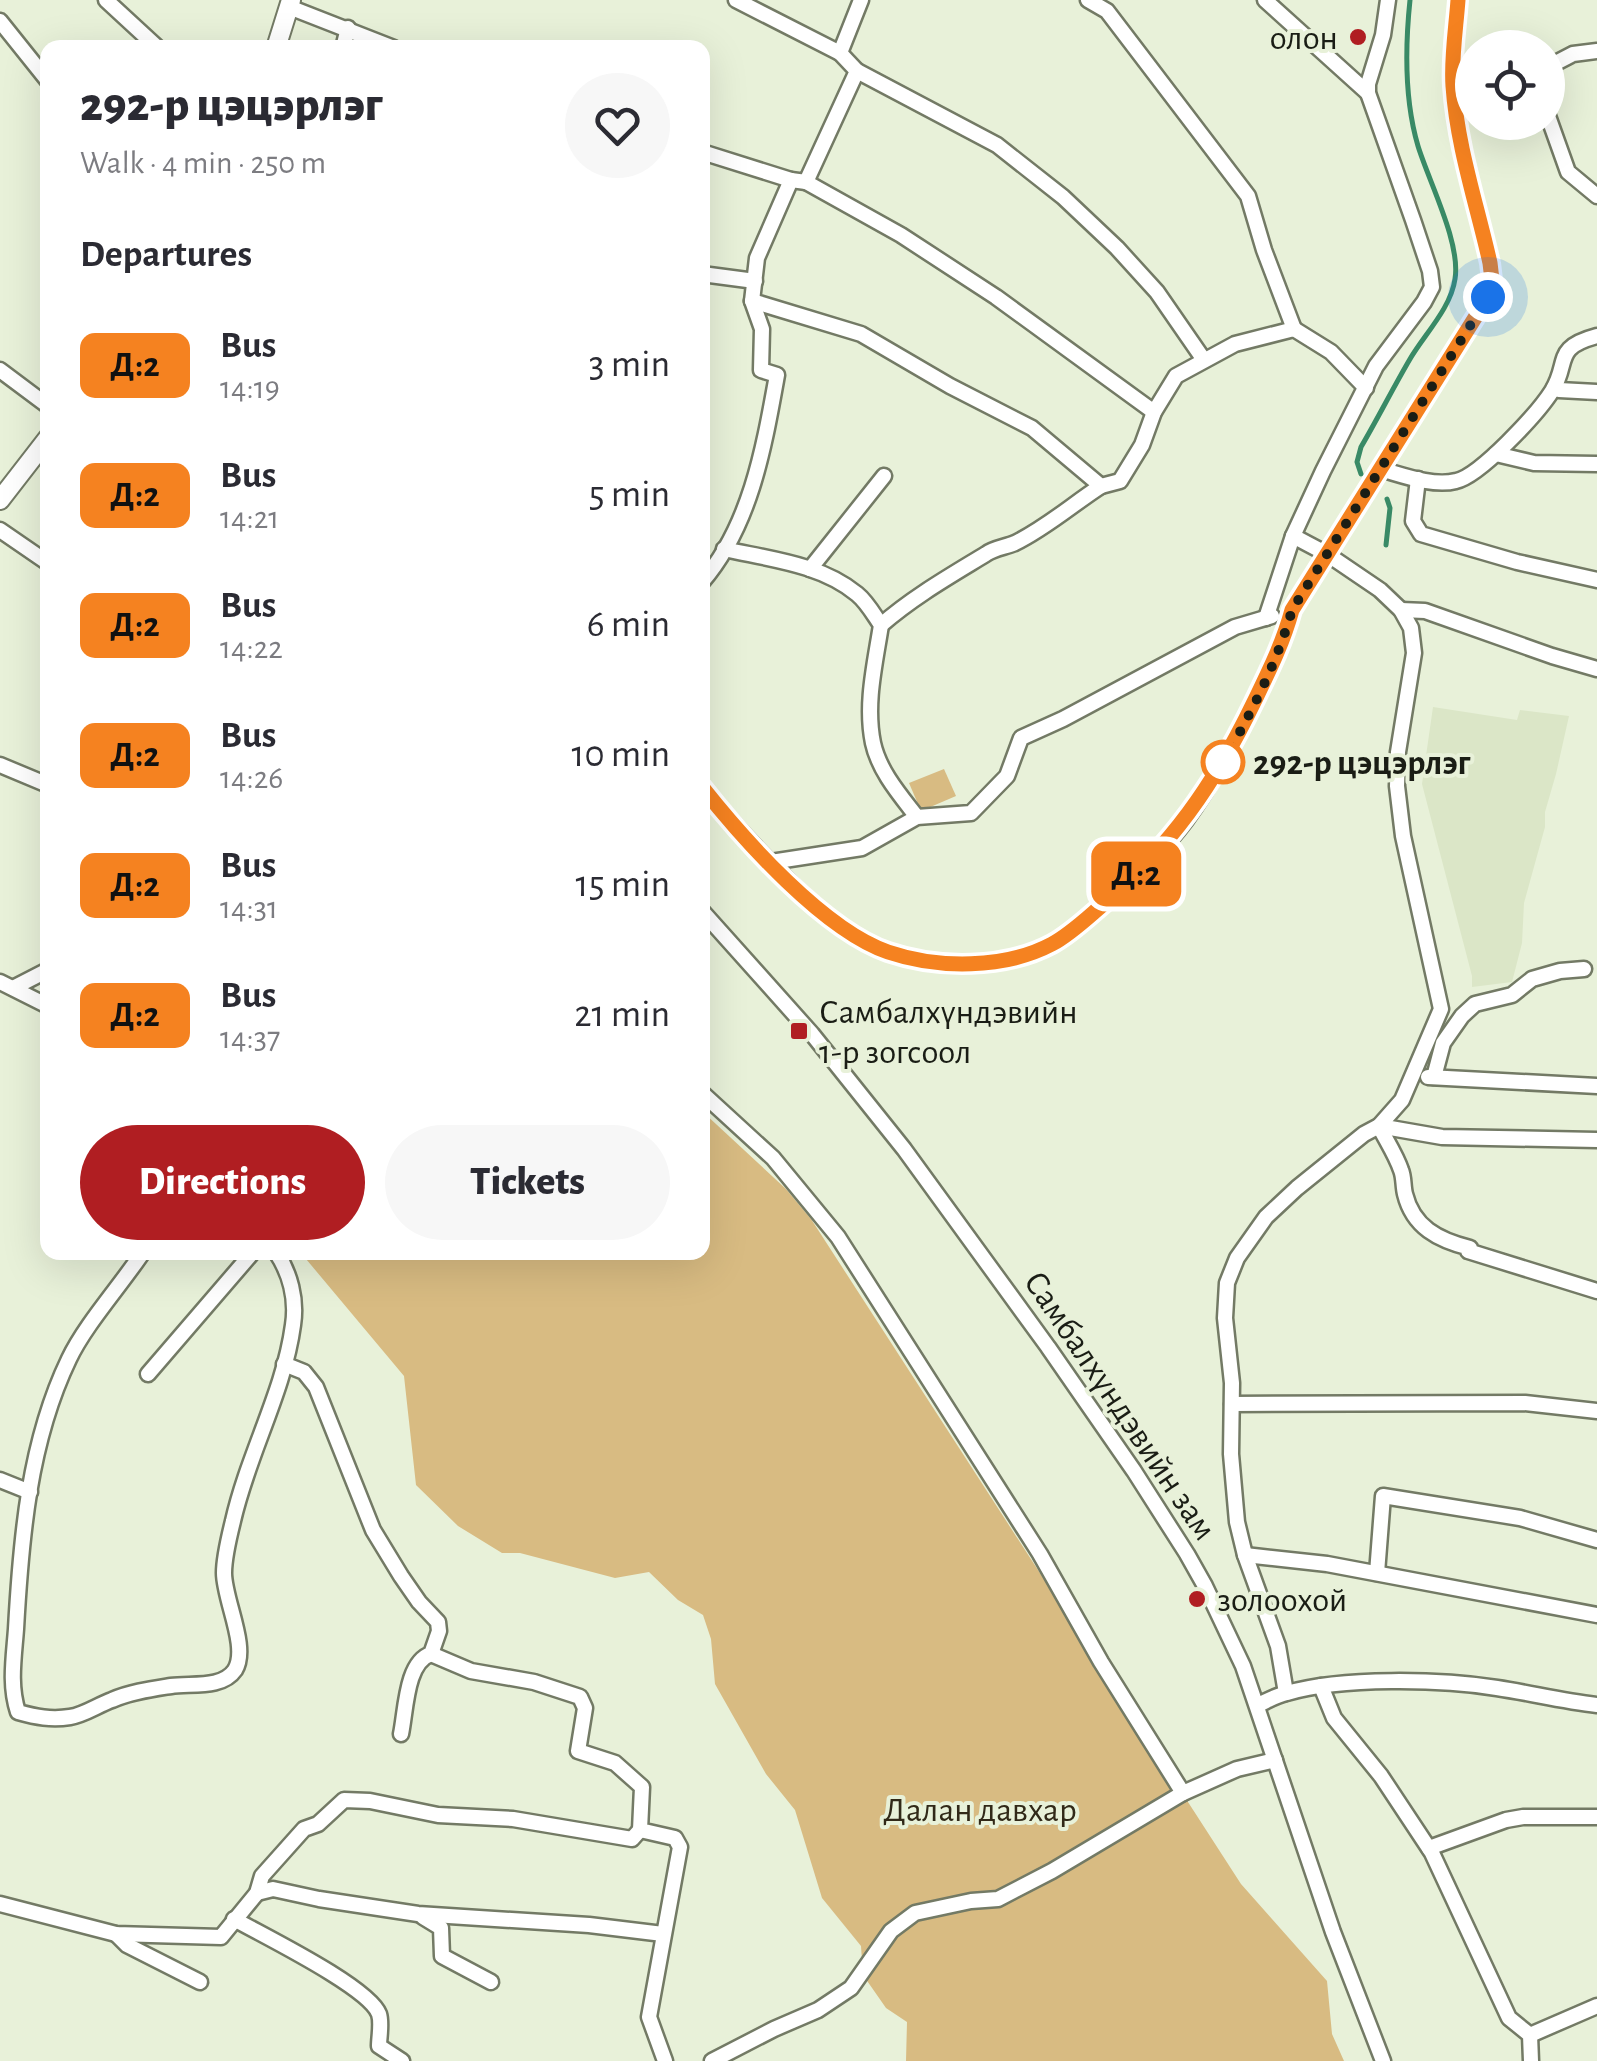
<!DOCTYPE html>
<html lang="en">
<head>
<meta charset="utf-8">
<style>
	:root { --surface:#fff; --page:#f7f7f7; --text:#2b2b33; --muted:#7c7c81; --accent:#b01e22 }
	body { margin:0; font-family:"Alegreya Sans",sans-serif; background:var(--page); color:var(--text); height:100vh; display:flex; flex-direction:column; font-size:38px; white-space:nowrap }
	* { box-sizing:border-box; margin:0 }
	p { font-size:32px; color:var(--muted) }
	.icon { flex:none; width:55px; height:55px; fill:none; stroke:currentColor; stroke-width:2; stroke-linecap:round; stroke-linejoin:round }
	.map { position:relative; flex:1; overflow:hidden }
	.sheet { position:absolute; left:40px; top:40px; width:670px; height:1220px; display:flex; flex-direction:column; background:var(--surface); border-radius:20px; box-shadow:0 10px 40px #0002 }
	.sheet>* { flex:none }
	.badge { padding:0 20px; border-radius:15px; font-size:35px; line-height:65px }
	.buttons { position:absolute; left:1455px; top:30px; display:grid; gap:20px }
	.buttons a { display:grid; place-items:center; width:110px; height:110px; border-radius:50%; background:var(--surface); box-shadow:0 10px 40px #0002; font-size:50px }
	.you { position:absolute; width:50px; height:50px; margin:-25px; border:8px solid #fff; border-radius:50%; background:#1a73e8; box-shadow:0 0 0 15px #1a73e833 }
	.map>.badge { position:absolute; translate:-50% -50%; box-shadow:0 0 0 5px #fff }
	h2 { padding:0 40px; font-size:38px; line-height:90px }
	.round { display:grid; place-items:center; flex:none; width:105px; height:105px; border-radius:52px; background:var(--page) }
	.summary { display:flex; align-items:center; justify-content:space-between; height:170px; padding:0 40px }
	h1 { font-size:48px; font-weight:800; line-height:75px }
	.button { display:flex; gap:20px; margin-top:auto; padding:20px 40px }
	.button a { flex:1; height:115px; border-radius:60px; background:var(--accent); color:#fff; font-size:40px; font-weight:800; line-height:115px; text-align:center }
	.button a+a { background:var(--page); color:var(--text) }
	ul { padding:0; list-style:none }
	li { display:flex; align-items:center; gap:30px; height:130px; padding:0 40px }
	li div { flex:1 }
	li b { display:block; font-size:38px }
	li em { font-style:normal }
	li .badge { min-width:110px; font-weight:700; text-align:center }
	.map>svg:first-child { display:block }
	.built { fill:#dbe6c7 }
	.green { fill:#d8bb82 }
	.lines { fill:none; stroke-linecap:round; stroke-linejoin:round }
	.stream { stroke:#398a66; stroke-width:5 }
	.minor-casing { stroke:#737a65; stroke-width:19 }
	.major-casing { stroke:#737a65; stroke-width:22 }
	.minor { stroke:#fff; stroke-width:14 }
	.major { stroke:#fff; stroke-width:18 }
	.line-casing { stroke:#fff; stroke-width:22 }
	.line { stroke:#f58220; stroke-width:15 }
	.walk { stroke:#1a1d15; stroke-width:10; stroke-dasharray:0 18 }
	.poi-dot { fill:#b01e22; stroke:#e8f1d9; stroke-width:4 }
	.stop-dot { fill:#fff; stroke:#f58220; stroke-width:5 }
	.labels { text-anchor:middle; stroke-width:8; stroke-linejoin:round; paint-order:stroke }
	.poi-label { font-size:35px; fill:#1a1d15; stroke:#e8f1d9; text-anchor:start }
	.stop-label { font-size:35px; font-weight:bold; fill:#1a1d15; stroke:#e8f1d9; text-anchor:start }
	.street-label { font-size:35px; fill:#1a1d15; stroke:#e8f1d9 }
	.park-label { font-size:35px; fill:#312918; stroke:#e8f1d9 }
</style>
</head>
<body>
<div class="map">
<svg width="1597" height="2061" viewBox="0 0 1597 2061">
	<rect width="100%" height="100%" fill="#e8f1d9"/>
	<path class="built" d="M1433,707L1517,720L1520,710L1569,716L1556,774L1545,812V827L1524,903L1522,943L1512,982L1472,987V976L1422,784Z"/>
	<g class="green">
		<path d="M944,769L956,796L921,811L909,783Z"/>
		<path d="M703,1112L786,1189L811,1219L1241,1884L1327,1981L1332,2034L1344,2061H906L907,2022L886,2008L863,1975L861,1946L822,1898L795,1810L766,1774L715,1684L711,1639L703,1615L678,1600L649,1572L615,1578L520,1553H502L458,1526L416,1485L404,1376L301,1253L702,1252Z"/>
	</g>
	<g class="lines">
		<g class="stream">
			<path d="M1361,474L1357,462L1361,447C1378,418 1393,388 1410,359C1424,335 1451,308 1455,279C1461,243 1429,182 1418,146C1404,99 1405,48 1410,0"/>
			<path d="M1386,545L1390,508L1387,499"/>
		</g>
		<g class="minor-casing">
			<g id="minor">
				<path d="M106,0L158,48"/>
				<path d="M736,0L840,53"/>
				<path d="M1088,0L1107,11L1248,196L1264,250L1294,329"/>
				<path d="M1265,0L1368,93"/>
				<path d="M289,7L394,48"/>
				<path d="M0,21L48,81"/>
				<path d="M343,48L348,28"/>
				<path d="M1548,67L1573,54L1597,51"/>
				<path d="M857,71L997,145L1063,197L1117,248L1157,292L1204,360"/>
				<path d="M1453,89L1472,86"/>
				<path d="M1548,116L1568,172L1597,196"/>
				<path d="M702,152L791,180"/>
				<path d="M806,182L901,235L996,297L1154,412"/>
				<path d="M702,274L755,281"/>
				<path d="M752,301L861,334L950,386L1032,428L1101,486L1120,481L1142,445L1154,412L1176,376L1235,344L1294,329L1331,352L1366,388"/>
				<path d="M0,370L48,406"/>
				<path d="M1554,388L1559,390L1597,392"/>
				<path d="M1496,454L1534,463L1597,464"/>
				<path d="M1380,469C1402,475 1433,487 1456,481C1480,476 1538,413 1552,391C1570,362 1552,348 1597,336"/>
				<path d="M1418,479L1413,521L1421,534L1517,562L1597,580"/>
				<path d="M0,530L48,563"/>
				<path d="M724,549C769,559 821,564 857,594C867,602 874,615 881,625C875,664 865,704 873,743C879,771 900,795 917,817"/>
				<path d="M810,569L884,476"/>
				<path d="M702,582C751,525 764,447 777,375L761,370L762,329L752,301L757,258L791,180L806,182L857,71L840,53L861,0"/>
				<path d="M1401,610L1425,611L1552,656L1597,669"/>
				<path d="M1266,618L1293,536L1323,471L1376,366L1424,302L1432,287L1430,271L1413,220L1368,93V84L1383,35L1388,0"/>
				<path d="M881,625C913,597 950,576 986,554C994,548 1006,547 1015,543C1046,528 1073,504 1101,486"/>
				<path d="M0,765L48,785"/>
				<path d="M702,787C721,811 742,833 763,855C800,893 838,935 889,952C939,969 1005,969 1052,944C1070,935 1085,920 1100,907C1131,881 1162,852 1186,820C1214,781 1237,738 1258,695C1271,667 1284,640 1292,610L1488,297L1492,280L1491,263C1477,206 1457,146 1453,86C1451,58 1456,28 1458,0"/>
				<path d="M771,862L862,848L917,817L971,813L1007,776L1021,738L1063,719L1235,627L1272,616"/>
				<path d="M702,911L812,1034L904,1149L1048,1347L1134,1471L1187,1554L1205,1586L1243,1666L1333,1932L1383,2061"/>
				<path d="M0,982L48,1006"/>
				<path d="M13,988L48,970"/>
				<path d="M1428,1077L1597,1086"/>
				<path d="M1434,1077L1443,1043L1462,1016L1475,1004L1512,995L1532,979L1560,971L1584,969"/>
				<path d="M702,1093L773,1158L838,1237L1040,1554L1101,1662L1183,1793L1237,1769L1275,1760"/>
				<path d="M1379,1126C1386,1140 1396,1155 1401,1170C1404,1177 1403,1186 1405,1194C1413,1227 1438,1240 1470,1248L1468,1251L1597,1291"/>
				<path d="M1379,1126L1442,1137L1597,1140"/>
				<path d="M143,1252C121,1285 85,1325 69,1359C29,1442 21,1538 16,1629C14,1657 9,1685 18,1712C36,1717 51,1720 70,1717C84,1715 98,1705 112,1700C130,1692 152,1689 171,1686C191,1683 222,1689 235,1670C249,1647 224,1600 224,1573C224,1557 229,1537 233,1521C248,1454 284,1392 293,1325C297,1299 290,1273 276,1252"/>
				<path d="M284,1364L304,1372L316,1387L373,1530L401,1576L419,1602L438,1622L439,1631L431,1654C406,1662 406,1710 401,1734"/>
				<path d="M148,1374L253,1252"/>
				<path d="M1232,1404L1525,1403L1597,1411"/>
				<path d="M0,1480L30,1492"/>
				<path d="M1245,1555L1327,1564L1597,1615"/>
				<path d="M1377,1573L1383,1496L1520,1518L1597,1540"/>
				<path d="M431,1654L471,1671L534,1682L580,1697L585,1708L578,1751L615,1763L642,1787L640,1830L675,1838L680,1847L649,2017L665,2061"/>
				<path d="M1321,1686L1334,1718L1381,1776L1432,1853L1509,2018L1530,2035L1531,2061"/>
				<path d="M1286,1693L1278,1646L1245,1555L1237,1522L1231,1454L1232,1383L1225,1318L1227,1283L1237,1258L1266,1217L1297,1188L1364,1134L1379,1126L1402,1100L1441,1009L1403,836L1397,786L1398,752L1414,653L1411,628L1401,610L1380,590L1327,554L1293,536"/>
				<path d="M1258,1705C1267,1701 1277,1695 1287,1693C1342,1677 1440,1679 1497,1688C1530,1693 1563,1701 1597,1705"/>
				<path d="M1429,1848L1506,1820L1523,1817H1597"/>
				<path d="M257,1893L273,1889L319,1899L418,1914L589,1925L663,1934"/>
				<path d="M0,1904L116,1934L221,1937L257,1893L262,1876L304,1829L318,1824L344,1800L370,1801L438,1815L513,1819L632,1839L640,1830"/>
				<path d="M423,1917L441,1928L442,1956L491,1982"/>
				<path d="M234,1919C262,1935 369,1987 379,2014C382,2023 379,2037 379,2046L402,2061"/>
				<path d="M116,1934L127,1945L200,1982"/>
				<path d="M1530,2035L1597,2006"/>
				<path d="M712,2061L774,2029L818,2010L851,1988L891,1931L915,1913L971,1901L998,1899L1052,1871L1183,1793"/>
			</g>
		</g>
		<g class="major-casing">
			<g id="major">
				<path d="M276,48L291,0"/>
				<path d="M0,500L48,438"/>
			</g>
		</g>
		<use href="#minor" class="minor"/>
		<use href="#major" class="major"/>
	</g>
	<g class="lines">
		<g class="line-casing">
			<path id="line" d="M702,787C744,840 824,930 888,952C938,969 1005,969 1052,944C1069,935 1085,920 1100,907C1171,846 1214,785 1254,702C1269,671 1283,643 1292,610L1488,297L1492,280L1490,263C1477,205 1457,146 1453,86C1451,58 1456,28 1458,0"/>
		</g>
		<use href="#line" class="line"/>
		<path class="walk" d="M1223,762L1218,770C1247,722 1277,664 1292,610L1488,297"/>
	</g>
	<g class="poi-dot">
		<circle cx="1358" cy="37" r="10"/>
		<rect x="789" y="1021" width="20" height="20" rx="5"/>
		<circle cx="1197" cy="1599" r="10"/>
	</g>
	<circle class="stop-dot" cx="1223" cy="762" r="20"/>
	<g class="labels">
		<g class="poi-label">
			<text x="1338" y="49" text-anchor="end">олон</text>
			<text x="819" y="1023">Самбалхүндэвийн<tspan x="819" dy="40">1-р зогсоол</tspan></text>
			<text x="1217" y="1611">золоохой</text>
		</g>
		<g class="stop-label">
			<text x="1253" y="774">292-р цэцэрлэг</text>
		</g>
		<g class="street-label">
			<text transform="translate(1121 1405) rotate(56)" y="12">Самбалхүндэвийн зам</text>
		</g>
		<g class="park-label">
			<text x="980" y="1821">Далан давхар</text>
		</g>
	</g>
</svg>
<div class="buttons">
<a><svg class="icon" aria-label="locate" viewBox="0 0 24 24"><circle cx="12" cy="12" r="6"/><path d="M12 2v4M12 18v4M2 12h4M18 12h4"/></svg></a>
</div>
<div class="you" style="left:1488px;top:297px"></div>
<b class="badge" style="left:1136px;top:874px;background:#f58220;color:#111">Д:2</b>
<section class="sheet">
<div class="summary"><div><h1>292-р цэцэрлэг</h1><p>Walk · 4 min · 250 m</p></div><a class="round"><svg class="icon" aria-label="heart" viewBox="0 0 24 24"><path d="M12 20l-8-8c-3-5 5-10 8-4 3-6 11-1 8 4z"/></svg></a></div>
<h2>Departures</h2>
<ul>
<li><span class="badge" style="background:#f58220;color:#111">Д:2</span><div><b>Bus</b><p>14:19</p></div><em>3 min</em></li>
<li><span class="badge" style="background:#f58220;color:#111">Д:2</span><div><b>Bus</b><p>14:21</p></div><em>5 min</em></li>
<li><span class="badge" style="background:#f58220;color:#111">Д:2</span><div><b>Bus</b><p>14:22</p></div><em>6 min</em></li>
<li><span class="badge" style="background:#f58220;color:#111">Д:2</span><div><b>Bus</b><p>14:26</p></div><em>10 min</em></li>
<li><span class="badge" style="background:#f58220;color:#111">Д:2</span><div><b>Bus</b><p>14:31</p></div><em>15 min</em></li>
<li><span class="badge" style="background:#f58220;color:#111">Д:2</span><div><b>Bus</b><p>14:37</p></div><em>21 min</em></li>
</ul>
<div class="button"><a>Directions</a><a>Tickets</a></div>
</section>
</div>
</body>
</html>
